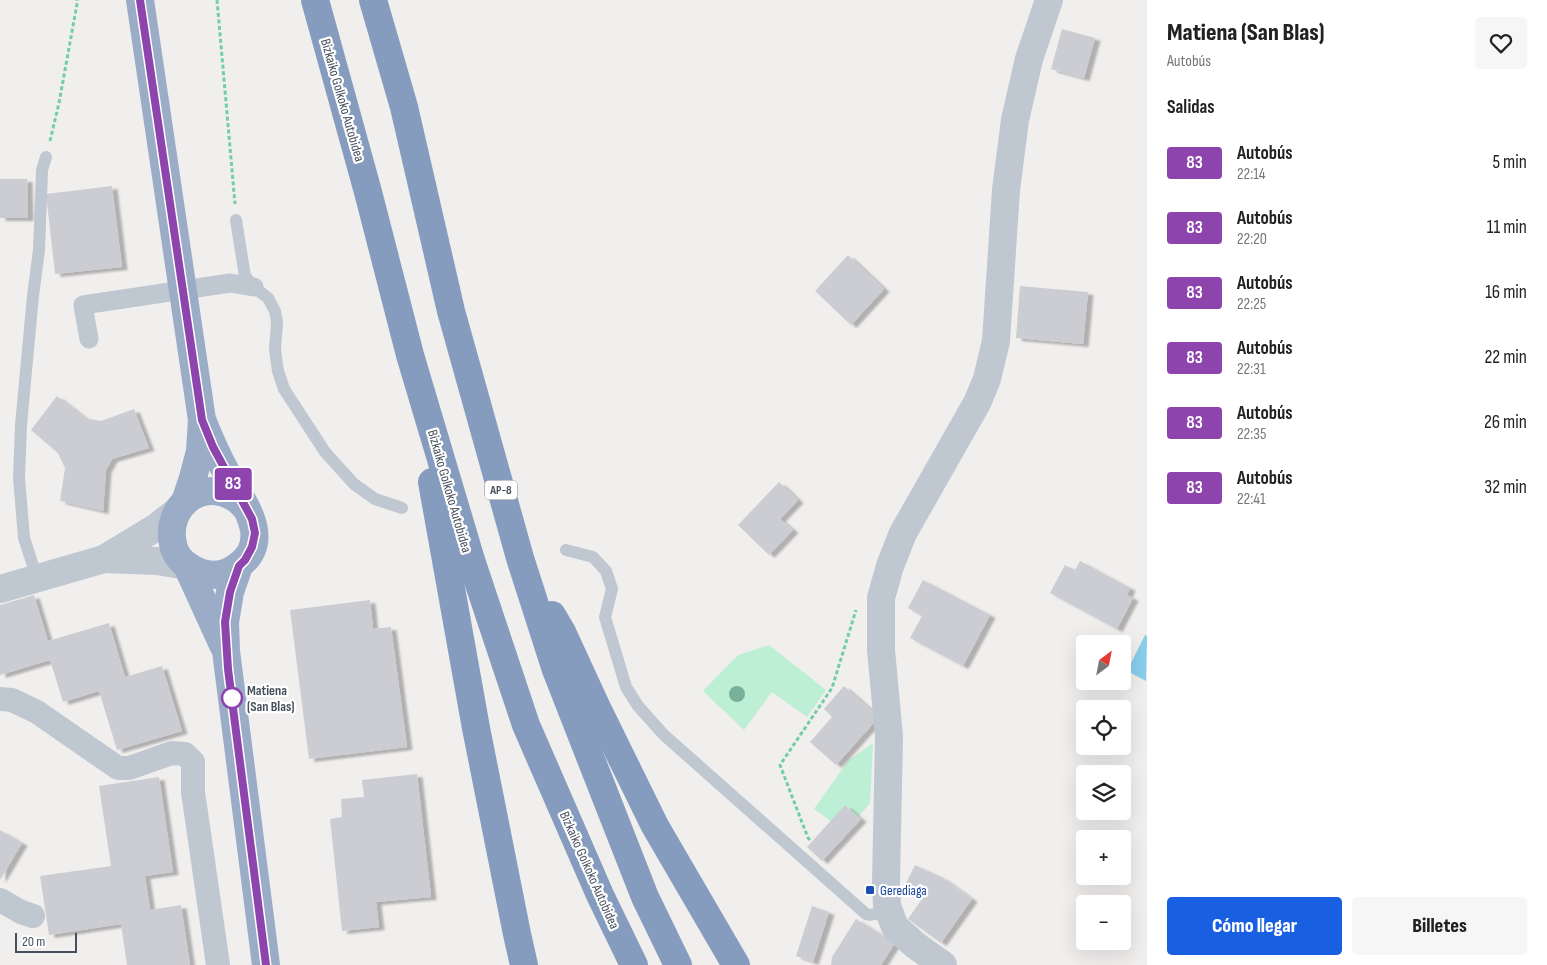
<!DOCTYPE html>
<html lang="es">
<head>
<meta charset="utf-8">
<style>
	:root { --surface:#fff; --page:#f6f6f6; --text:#222; --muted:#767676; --accent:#185fe2 }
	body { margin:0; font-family:"Sofia Sans Condensed",sans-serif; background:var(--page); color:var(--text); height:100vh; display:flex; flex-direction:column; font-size:19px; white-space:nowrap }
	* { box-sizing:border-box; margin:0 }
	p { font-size:16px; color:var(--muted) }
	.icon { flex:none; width:28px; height:28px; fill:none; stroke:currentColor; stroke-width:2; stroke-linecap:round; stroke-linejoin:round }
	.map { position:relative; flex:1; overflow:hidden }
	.side { display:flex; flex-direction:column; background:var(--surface); width:400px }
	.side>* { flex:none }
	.badge { padding:0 10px; border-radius:4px; font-size:18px; line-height:32px }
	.needle { width:32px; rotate:32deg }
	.buttons { position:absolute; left:1076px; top:635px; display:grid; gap:10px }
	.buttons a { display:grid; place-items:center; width:55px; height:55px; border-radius:5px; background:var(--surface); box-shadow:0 5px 20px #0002; font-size:25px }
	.scale { position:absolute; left:15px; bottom:12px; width:62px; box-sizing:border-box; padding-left:5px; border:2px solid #46505c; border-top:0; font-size:14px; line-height:18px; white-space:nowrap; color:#46505c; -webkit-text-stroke:4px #fff; paint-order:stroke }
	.map>.badge { position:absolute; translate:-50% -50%; box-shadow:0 0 0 2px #fff }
	h2 { padding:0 20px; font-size:19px; line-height:45px }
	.round { display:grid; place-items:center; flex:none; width:52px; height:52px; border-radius:5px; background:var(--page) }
	.head { display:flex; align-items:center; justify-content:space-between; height:85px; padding:0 20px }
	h1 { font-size:24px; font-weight:800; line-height:38px }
	.primary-button { display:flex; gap:10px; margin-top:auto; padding:10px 20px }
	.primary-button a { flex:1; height:58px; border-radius:5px; background:var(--accent); color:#fff; font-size:20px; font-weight:800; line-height:58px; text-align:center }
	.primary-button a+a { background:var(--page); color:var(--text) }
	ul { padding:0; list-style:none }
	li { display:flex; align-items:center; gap:15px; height:65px; padding:0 20px }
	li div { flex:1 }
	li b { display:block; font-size:19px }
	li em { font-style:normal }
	li .badge { min-width:55px; font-weight:700; text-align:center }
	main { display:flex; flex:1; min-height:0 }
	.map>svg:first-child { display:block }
	.green { fill:#bcefd4 }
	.water { fill:#89cfec }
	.building { fill:#cbcdd3; filter:url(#shadow) }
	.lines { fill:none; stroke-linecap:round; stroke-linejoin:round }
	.path { stroke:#74cda9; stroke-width:3; stroke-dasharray:4 2.5; stroke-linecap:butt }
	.service { stroke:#bfc7d1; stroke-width:12 }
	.pedestrian { stroke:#bfc7d1; stroke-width:19 }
	.minor { stroke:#bfc7d1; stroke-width:24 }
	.tertiary { stroke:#bfc7d1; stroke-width:28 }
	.trunk { stroke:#9aacc6; stroke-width:28 }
	.motorway { stroke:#869cbe; stroke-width:28 }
	.tree { fill:#79b099 }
	.line-casing { stroke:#fff; stroke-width:11 }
	.line { stroke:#8e44ad; stroke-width:8 }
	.stop-dot { fill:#fff; stroke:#8e44ad; stroke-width:2.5 }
	.transit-dot { fill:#1a4fb4; stroke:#fff; stroke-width:2 }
	.labels { text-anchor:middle; stroke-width:4.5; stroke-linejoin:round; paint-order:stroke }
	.shield { fill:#fff; stroke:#7e848d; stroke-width:1 }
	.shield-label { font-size:12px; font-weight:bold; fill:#46505c }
	.street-label { font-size:14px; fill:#46505c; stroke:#fff }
	.stop-label { font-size:14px; font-weight:bold; fill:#46505c; stroke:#fff; text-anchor:start }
	.transit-label { font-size:14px; fill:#164399; stroke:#fff; text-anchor:start }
</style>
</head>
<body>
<main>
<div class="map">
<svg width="1147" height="965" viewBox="0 0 1147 965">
	<defs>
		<filter id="shadow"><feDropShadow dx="5.5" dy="3" stdDeviation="1" flood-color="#0004"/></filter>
	</defs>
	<rect width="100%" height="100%" fill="#f1eeee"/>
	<g class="green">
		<path d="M769,645L826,690L807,717L772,692L744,730L703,691L738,655Z"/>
		<path d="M873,743L870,803L858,817L846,805L831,821L814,809L848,761Z"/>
	</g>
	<path class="water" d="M1145,635L1147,636L1146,681L1127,671Z"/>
	<g class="building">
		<path d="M1062,29L1095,38L1084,78L1051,69Z"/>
		<path d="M0,179H27L28,218H0Z"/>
		<path d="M112,186L122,267L55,274L46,194Z"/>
		<path d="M848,255L884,289L851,325L815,291Z"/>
		<path d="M1020,286L1088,292L1083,344L1016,338Z"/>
		<path d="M57,396L85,418L101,421L134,409L149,448L112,459L106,470L103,511L60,501L65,468L58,453L31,430Z"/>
		<path d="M779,482L798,500L780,519L793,530L769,555L738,525Z"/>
		<path d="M1080,561L1130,588L1127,595L1133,598L1117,629L1050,593L1065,565L1075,570Z"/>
		<path d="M923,580L990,615L963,666L910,638L922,616L908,608Z"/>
		<path d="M34,595L48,641L109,623L125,677L162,666L182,731L117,750L99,691L63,702L50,660L0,675V605Z"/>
		<path d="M370,600L373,629L391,627L407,747L309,759L290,610Z"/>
		<path d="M844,686L879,717L836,765L810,742L832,717L824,709Z"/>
		<path d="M417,774L431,897L376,902L379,927L342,931L330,819L342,817L341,799L364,797L362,780Z"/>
		<path d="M159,777L173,872L145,876L150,910L181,905L190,965H127L121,924L49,935L40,876L111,866L99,786Z"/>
		<path d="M845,805L861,819L822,861L807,847Z"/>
		<path d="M0,830L22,843L0,880Z"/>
		<path d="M915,865L943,878L972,899L941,943L908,919L922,899L903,889Z"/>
		<path d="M812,906L829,912L813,962L796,956Z"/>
		<path d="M856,919L895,943L881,965H831L832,957Z"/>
	</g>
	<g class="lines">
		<g class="path">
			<path d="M217,0L235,204"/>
			<path d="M50,141L59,103L77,4V0"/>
			<path d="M810,840L808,838L780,765L832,688L856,610"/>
		</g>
		<g class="service">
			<path d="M236,220L245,276L254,287L268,298L275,311L277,322L275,350L278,371L284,389L325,452L354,484L375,499L402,508"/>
			<path d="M566,550L593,557L606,571L612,589L605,617L626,687L638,706L664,735L866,914L870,915L889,911"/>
			<path d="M37,578L24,538L19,478L21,425L33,296L39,250L42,170L46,157"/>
		</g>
		<path class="pedestrian" d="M89,339L83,305L230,283L254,287"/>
		<g class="minor">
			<path d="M0,699L12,700L37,712L118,768H129L172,753L185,754L193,762V792L218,965"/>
			<path d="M0,900L21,912L33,916"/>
		</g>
		<g class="tertiary">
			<path d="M104,559L157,561L187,566"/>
			<path d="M0,589L104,559L155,528L177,511"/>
			<path d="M943,965L915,945L895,927L887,906L886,883L889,736L881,650V598L890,566L903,533L977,403L987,379L996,341L1006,190L1015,120L1029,59L1049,0"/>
		</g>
		<g class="trunk">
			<path d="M140,0L202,420L200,451L193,478L185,502"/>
			<path d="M203,422C210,440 218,457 227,474C245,506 277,545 230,571C214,579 198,574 184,563C179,559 174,551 173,544C165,508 199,478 233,497C238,499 242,504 245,507"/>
			<path d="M187,566L223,645"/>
			<path d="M239,566L230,592L225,622L226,651L266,965"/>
		</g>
		<g class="motorway">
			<path d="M315,0L368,192L410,355L471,560L526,725L600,895L634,965"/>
			<path d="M373,0L404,107L451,311L520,558L556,670L645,897L678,965"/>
			<path d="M432,482L476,728L517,934L524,965"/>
			<path d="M552,615L562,632L598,710L655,826L736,965"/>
		</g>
	</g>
	<circle class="tree" cx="737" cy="694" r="8"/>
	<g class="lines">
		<g class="line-casing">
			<path id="line" d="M140,0L202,420L213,447L252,519L255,533L252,547L245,560L239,566L230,592L225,622L228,669L266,965"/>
		</g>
		<use href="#line" class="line"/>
	</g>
	<circle class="stop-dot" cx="232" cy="698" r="10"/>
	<rect class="transit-dot" x="865" y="885" width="10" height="10" rx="2.5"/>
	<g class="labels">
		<rect class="shield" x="485" y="480.5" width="32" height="19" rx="4"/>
		<g class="shield-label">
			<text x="501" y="494">AP-8</text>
		</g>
		<g class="street-label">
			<text transform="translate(343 100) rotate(74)" y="5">Bizkaiko Golkoko Autobidea</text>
			<text transform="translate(450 491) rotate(74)" y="5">Bizkaiko Golkoko Autobidea</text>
			<text transform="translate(590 870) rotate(66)" y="5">Bizkaiko Golkoko Autobidea</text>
		</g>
		<g class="stop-label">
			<text x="247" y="695">Matiena<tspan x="247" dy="16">(San Blas)</tspan></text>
		</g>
		<g class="transit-label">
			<text x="880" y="895">Gerediaga</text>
		</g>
	</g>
</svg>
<div class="buttons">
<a><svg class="needle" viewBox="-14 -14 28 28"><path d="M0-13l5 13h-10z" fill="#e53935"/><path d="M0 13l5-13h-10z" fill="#767676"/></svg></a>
<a><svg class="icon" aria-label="locate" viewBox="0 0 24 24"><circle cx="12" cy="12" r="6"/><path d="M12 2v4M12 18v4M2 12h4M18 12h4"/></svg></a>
<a><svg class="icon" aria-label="layers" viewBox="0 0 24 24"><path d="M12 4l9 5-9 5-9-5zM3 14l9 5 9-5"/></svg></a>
<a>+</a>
<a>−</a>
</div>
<div class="scale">20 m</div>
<b class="badge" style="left:233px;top:484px;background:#8e44ad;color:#fff">83</b>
</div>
<section class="side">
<div class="head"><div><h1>Matiena (San Blas)</h1><p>Autobús</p></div><a class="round"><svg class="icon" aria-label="heart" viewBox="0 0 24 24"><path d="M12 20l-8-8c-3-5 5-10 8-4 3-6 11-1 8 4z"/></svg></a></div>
<h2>Salidas</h2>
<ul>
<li><span class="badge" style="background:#8e44ad;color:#fff">83</span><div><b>Autobús</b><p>22:14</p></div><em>5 min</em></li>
<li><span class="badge" style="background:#8e44ad;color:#fff">83</span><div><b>Autobús</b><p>22:20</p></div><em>11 min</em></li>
<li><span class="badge" style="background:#8e44ad;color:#fff">83</span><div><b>Autobús</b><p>22:25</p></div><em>16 min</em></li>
<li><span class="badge" style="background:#8e44ad;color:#fff">83</span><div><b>Autobús</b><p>22:31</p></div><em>22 min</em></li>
<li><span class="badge" style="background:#8e44ad;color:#fff">83</span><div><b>Autobús</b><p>22:35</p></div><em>26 min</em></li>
<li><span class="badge" style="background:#8e44ad;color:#fff">83</span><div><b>Autobús</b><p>22:41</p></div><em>32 min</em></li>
</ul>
<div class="primary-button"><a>Cómo llegar</a><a>Billetes</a></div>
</section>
</main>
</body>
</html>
